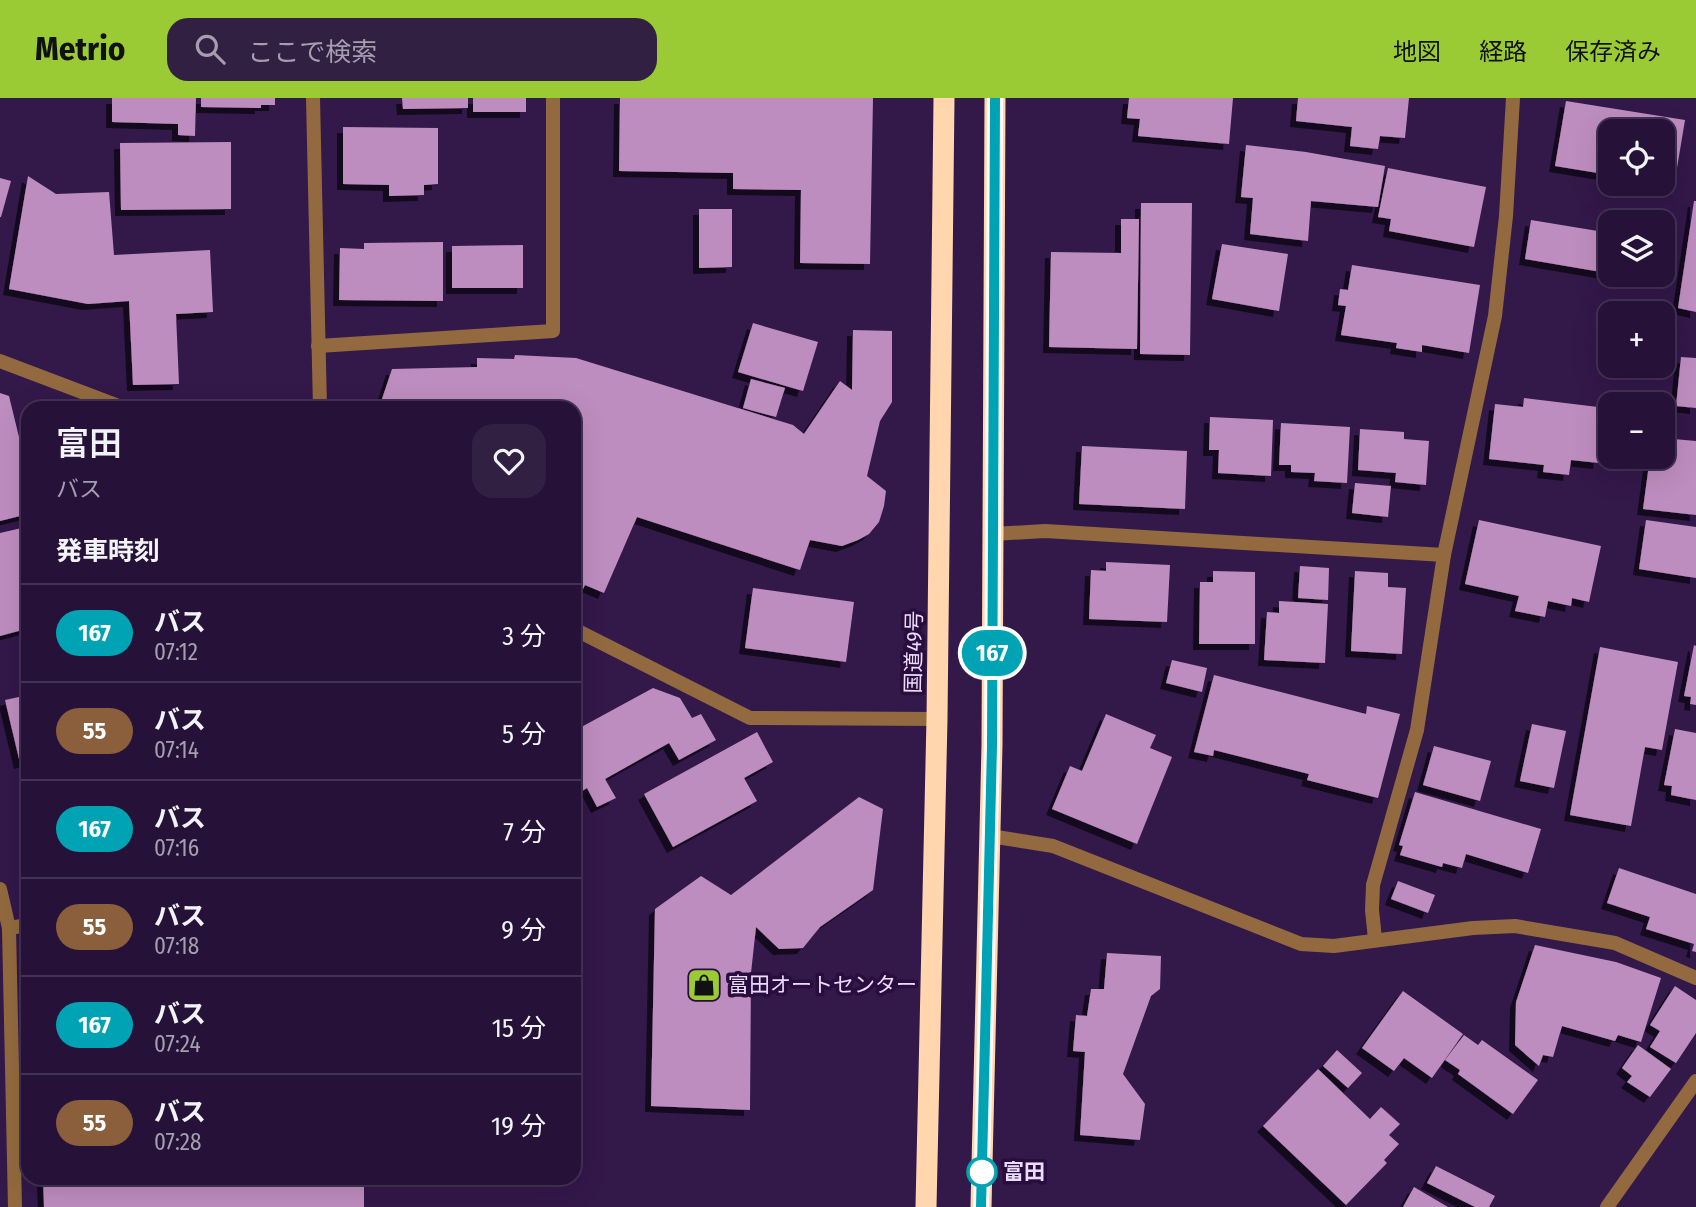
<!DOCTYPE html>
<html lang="ja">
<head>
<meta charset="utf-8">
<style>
	:root { --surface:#261238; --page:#322043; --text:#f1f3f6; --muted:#a49eae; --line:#423253; --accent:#9acb34 }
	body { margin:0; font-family:"Fira Sans Condensed","Noto Sans JP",sans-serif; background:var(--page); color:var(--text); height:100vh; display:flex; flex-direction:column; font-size:26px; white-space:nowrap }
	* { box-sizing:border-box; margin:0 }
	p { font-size:23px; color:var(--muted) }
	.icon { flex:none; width:38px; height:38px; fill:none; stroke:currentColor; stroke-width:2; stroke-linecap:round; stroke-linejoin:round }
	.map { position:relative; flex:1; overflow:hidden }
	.panel { position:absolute; left:21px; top:303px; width:560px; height:784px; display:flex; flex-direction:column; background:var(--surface); border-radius:21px; box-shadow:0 7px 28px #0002,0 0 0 2px var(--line) }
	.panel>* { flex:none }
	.badge { padding:0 14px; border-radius:23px; font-size:24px; line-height:46px }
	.fabs { position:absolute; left:1598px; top:21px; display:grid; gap:14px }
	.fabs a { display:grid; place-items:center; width:77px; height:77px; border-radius:14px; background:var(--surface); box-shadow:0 7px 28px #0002,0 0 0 2px var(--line); font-size:35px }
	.map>.badge { position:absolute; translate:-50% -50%; box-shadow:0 0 0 4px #fff }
	h2 { padding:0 35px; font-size:26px; line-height:63px }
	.round { display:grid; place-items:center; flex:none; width:74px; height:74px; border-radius:21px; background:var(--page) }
	.head { display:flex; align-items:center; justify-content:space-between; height:119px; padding:0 35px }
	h1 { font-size:33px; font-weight:600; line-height:52px }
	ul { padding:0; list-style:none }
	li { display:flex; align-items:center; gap:21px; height:98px; padding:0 35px; border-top:2px solid var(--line) }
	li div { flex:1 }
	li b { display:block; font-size:26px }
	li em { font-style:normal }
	li .badge { min-width:77px; font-weight:700; text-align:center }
	header { display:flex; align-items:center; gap:42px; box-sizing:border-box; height:98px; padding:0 35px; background:var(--accent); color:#111 }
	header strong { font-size:33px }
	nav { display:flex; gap:38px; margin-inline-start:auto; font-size:24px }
	.search { width:490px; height:63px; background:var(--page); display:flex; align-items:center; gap:18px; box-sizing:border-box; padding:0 24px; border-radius:21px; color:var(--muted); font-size:26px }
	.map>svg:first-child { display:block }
	.building { fill:#be8dbf; filter:url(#shadow) }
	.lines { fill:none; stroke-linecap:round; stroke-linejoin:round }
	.street { stroke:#936a3f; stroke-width:14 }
	.highway { stroke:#ffd6ae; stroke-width:21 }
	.line-casing { stroke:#fff; stroke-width:16 }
	.line { stroke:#00a3b4; stroke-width:10 }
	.stop-dot { fill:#fff; stroke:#00a3b4; stroke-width:3.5 }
	.labels { text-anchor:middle; stroke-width:7; stroke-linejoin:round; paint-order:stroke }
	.street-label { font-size:21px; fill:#eadcfb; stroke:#290d3e }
	.poi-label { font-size:21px; fill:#eadcfb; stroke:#290d3e; text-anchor:start }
	.stop-label { font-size:21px; font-weight:bold; fill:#eadcfb; stroke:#290d3e; text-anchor:start }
</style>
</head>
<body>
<header>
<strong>Metrio</strong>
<div class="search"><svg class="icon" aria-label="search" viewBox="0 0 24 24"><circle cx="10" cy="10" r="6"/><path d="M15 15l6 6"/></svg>ここで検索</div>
<nav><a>地図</a><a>経路</a><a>保存済み</a></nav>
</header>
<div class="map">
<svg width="1696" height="1109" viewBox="0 0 1696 1109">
	<defs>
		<filter id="shadow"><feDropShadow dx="-6" dy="6" stdDeviation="0" flood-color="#0009"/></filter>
	</defs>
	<rect width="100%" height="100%" fill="#33184a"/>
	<g class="building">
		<path d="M112,0H196L195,38L178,37V26L112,24Z"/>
		<path d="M201,0H275V7H261V10L201,9Z"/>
		<path d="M402,0H468V10L403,11Z"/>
		<rect x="473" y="0" width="53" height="14"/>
		<path d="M620,0H873L870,166L800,165L801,92L733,91V75L619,73Z"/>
		<path d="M1129,0H1233L1229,46L1138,38L1140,21L1127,20Z"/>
		<path d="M1298,0H1409L1405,40L1380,38L1378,51L1350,48L1352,29L1296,23Z"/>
		<path d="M1566,3L1685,22L1677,70L1670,68L1667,92L1640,87L1662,86V33H1610V77L1555,68Z"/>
		<path d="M343,29L438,30V86L424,87V97L389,98V87L343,86Z"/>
		<path d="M231,44V111L121,112L120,45Z"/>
		<path d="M1246,47L1306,54L1385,68L1378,109L1311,103L1308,143L1250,136L1253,100L1241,99Z"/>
		<path d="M1388,70L1486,89L1474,149L1389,133L1391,121L1378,119Z"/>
		<path d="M28,78L56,96L109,94L114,157L210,152L213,214L176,216L179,286L133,287L129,203L88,206L9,191Z"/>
		<path d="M0,80L11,83L1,119H0Z"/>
		<path d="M1694,103H1696V214L1678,210Z"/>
		<path d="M1141,105H1192L1190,257L1140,256Z"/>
		<path d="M699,111H732V169L699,170Z"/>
		<path d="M1121,121H1139L1137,251L1049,249L1051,154L1121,155Z"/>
		<path d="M1531,122L1610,135L1607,175L1525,161Z"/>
		<path d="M443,144V203L339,202L340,150L364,151V145Z"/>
		<path d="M1222,146L1288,156L1279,213L1212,201Z"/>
		<path d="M523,147V190H452V148Z"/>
		<path d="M1352,167L1480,187L1469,255L1422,247V254L1396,250L1397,245L1341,237L1346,208L1338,207L1340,191L1348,192Z"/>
		<path d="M753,225L818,244L803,293L738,274Z"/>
		<path d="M853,232L892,233V304L880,323L867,378L886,393L884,408L879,424L869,436L858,442L842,448L810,442L800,472L637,419L604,495L585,487L580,497L574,494V310H379L392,271L477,269V260L514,261L515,257L576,260L793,327L804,336L840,283L852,292Z"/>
		<path d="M1681,259L1696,260V310L1676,308Z"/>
		<path d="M751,281L785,290L776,319L743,310Z"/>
		<path d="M0,295L9,298L28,376V416L0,423Z"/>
		<path d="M1524,300L1606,310L1599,365L1571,362L1569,377L1543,374L1544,367L1489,361L1495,306L1523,309Z"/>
		<path d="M1210,319L1273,322L1271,378L1218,375L1219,352H1209Z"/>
		<path d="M1281,325L1350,329L1347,385L1314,383L1315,375L1291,374V367H1279Z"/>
		<path d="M1360,331L1404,334V341L1429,343L1426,387L1395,384L1396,375L1358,372Z"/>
		<path d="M1662,340L1696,343V417L1643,411L1650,359H1662Z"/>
		<path d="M1082,348L1187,353L1185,411L1079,406Z"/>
		<path d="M1355,385L1391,388L1388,419L1352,415Z"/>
		<path d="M1479,422L1601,448L1589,504L1572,500L1571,508L1548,503L1545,519L1515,513L1519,498L1465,486Z"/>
		<path d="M1646,422L1696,429V480L1639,471Z"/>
		<path d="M26,429L28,510L22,511L26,531L0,538V435Z"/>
		<path d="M1106,464L1170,467L1167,524L1089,521L1091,472L1106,473Z"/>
		<path d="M1300,468L1329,470L1328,502L1298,500Z"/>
		<path d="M1213,473L1255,474V546H1199L1200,484H1213Z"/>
		<path d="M1355,473L1388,475V489L1406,490L1402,556L1351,553Z"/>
		<path d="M753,490L854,504L846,564L745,550Z"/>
		<path d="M1279,503L1328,506L1325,565L1264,562L1267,514L1279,515Z"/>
		<path d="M1694,547L1696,548V607L1690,606L1691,599L1684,598Z"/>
		<path d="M1600,549L1678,564L1662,652L1645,649L1631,728L1570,717Z"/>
		<path d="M1172,562L1207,570L1202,594L1166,585Z"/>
		<path d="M1214,577L1366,616L1367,608L1400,616L1378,700L1307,682L1309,676L1214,652L1213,658L1194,654Z"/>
		<path d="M653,590L680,600L692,620L701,616L716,642L679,662L669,645L605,681L616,700L597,709L587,690L574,698V633Z"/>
		<path d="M28,597V663L20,665L5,602Z"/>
		<path d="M1106,616L1156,637L1150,650L1172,659L1137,746L1052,711L1070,668L1082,673Z"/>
		<path d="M1532,626L1566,633L1554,690L1520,683Z"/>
		<path d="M1675,631L1696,635V702L1671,697L1672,688L1664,687Z"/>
		<path d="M757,634L773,664L744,680L757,703L673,749L644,696Z"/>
		<path d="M1434,648L1491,663L1480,703L1423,687Z"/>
		<path d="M1415,694L1541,731L1528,775L1466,756L1462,770L1443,765L1442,769L1400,757L1403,748L1399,747Z"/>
		<path d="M859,699L883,711L873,792L820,829L803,850L779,851L756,829L751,875L750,1012L651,1008L655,811L701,778L731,797Z"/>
		<path d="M574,706L581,718L574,721Z"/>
		<path d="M1619,770L1696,796V854L1692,853L1694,846L1646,831L1650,819L1607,805Z"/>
		<path d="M1398,783L1435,797L1428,815L1391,801Z"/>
		<path d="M1535,847L1616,864L1661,880L1641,944L1618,937L1615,943L1562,928L1553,959L1543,957L1539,968L1515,947L1516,904Z"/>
		<path d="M1107,855L1161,858L1160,891L1151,898L1123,976L1145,1006L1140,1042L1080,1037L1085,954L1073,953L1076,917L1087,918L1091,891H1104Z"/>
		<path d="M1675,888L1696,902V935L1676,965L1650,949L1660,933L1650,927Z"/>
		<path d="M1403,893L1463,936L1432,980L1404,960L1394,973L1362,950Z"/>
		<path d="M1464,937L1478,947L1482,942L1538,982L1513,1016L1458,976L1460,972L1445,962Z"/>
		<path d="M1638,947L1671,971L1650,999L1627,984L1632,978L1622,970Z"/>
		<path d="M1337,952L1362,975L1348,990L1323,968Z"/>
		<path d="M1318,971L1370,1021L1381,1009L1400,1026L1389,1037L1399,1046L1384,1062L1387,1065L1346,1107L1263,1028Z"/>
		<path d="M1436,1068L1495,1098L1489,1109H1475L1427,1085Z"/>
		<path d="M43,1080H364V1109H44Z"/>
		<path d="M1414,1089L1448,1109H1403Z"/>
	</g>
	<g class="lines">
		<g class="street">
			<path d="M313,0L320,310"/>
			<path d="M318,248L553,233V0"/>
			<path d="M0,263L124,310"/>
			<path d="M993,436L1045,433L1444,457"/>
			<path d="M574,531L750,620L937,621"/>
			<path d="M990,738L1053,748L1301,846L1334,848L1473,830L1515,828L1615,845L1696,880"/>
			<path d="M0,791L9,830L15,1109"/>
			<path d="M9,830L28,827"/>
			<path d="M1375,841L1372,812L1373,787L1417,632L1444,457L1495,218L1506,118L1513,0"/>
			<path d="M1607,1109L1696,983"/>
		</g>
		<g class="highway">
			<path d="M926,1109L937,621L944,0"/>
			<path d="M981,1109L992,647L995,0"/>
		</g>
	</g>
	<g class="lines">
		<g class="line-casing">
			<path id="line" d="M981,1109L992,648L995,0"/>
		</g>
		<use href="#line" class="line"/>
	</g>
	<defs>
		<g id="shop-square" transform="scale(1.75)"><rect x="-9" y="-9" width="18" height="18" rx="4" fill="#9acb34" stroke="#290d3e"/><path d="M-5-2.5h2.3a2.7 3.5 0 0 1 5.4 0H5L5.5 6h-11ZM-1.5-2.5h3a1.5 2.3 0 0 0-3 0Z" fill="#111"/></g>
	</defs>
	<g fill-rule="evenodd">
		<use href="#shop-square" x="704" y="887"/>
	</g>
	<circle class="stop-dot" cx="982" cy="1074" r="14"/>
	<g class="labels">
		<g class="street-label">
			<text transform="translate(914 554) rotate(-89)" y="7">国道49号</text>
		</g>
		<g class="poi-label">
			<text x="728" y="894">富田オートセンター</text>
		</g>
		<g class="stop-label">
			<text x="1003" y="1081">富田</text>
		</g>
	</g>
</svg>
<div class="fabs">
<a><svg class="icon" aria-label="locate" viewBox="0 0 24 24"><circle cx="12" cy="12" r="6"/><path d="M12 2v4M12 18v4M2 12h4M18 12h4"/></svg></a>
<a><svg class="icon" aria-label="layers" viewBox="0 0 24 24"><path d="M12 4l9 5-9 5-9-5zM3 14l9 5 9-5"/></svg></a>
<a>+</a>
<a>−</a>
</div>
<b class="badge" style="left:992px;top:555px;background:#00a3b4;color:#fff">167</b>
<section class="panel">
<div class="head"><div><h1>富田</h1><p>バス</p></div><a class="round"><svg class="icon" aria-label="heart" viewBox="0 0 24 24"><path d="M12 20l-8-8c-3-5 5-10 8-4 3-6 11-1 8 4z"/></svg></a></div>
<h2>発車時刻</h2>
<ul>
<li><span class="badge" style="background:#00a3b4;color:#fff">167</span><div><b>バス</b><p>07:12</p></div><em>3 分</em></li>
<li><span class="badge" style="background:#8b5e3c;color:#fff">55</span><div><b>バス</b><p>07:14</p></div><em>5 分</em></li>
<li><span class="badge" style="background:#00a3b4;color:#fff">167</span><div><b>バス</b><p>07:16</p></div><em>7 分</em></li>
<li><span class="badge" style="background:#8b5e3c;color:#fff">55</span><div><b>バス</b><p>07:18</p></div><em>9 分</em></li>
<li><span class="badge" style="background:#00a3b4;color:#fff">167</span><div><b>バス</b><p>07:24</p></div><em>15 分</em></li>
<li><span class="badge" style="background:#8b5e3c;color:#fff">55</span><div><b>バス</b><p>07:28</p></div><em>19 分</em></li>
</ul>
</section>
</div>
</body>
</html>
